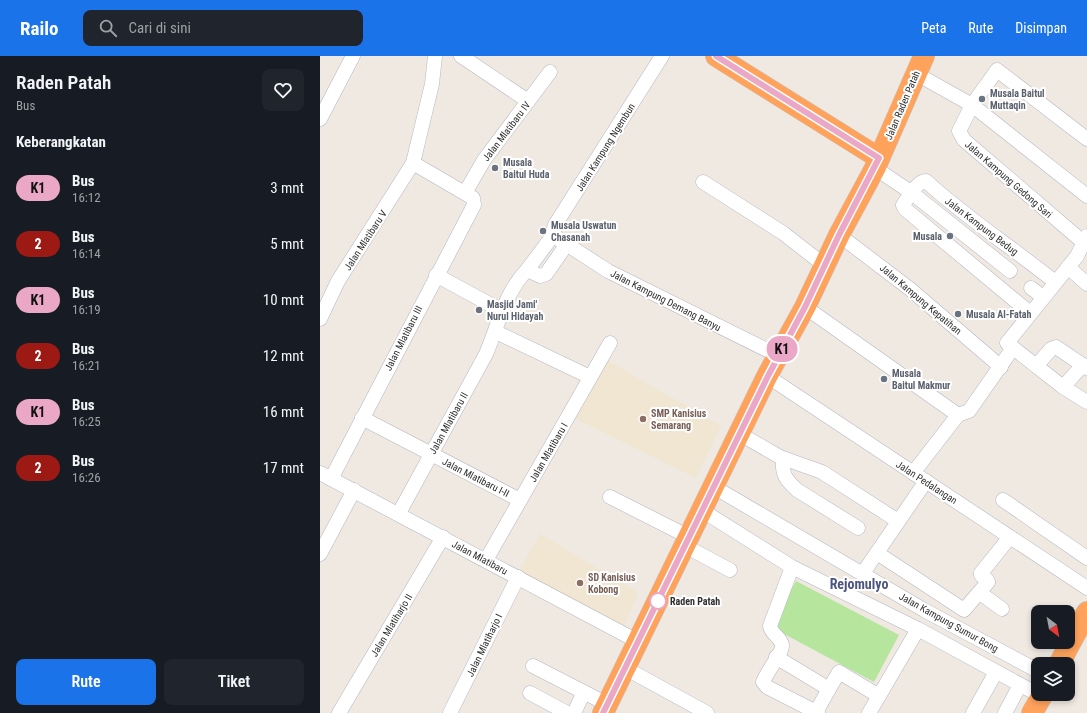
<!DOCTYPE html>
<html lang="id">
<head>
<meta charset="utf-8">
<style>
	:root { --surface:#171b24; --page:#20242c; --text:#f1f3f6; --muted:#9ea1a6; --accent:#1a73e8 }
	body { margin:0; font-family:"Roboto Condensed",sans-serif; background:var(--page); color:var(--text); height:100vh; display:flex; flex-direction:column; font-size:15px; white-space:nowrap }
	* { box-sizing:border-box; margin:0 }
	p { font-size:13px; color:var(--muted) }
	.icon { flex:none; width:22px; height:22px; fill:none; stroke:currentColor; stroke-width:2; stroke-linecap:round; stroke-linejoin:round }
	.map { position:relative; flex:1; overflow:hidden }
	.sheet { display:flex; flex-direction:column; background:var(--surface); width:320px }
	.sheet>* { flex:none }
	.badge { padding:0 8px; border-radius:13px; font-size:14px; line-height:26px }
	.needle { width:26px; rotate:148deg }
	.buttons { position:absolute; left:711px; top:549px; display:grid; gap:8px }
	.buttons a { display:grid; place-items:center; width:44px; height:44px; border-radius:8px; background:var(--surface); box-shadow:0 2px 6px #0003; font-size:20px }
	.map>.badge { position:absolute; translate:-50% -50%; box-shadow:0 0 0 2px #fff }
	h2 { padding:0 16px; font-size:15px; line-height:36px }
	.round { display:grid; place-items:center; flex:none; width:42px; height:42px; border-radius:8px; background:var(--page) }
	.headline { display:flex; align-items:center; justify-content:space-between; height:68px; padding:0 16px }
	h1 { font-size:19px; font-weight:600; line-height:30px }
	.action { display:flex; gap:8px; margin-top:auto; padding:8px 16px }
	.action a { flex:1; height:46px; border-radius:8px; background:var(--accent); color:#fff; font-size:16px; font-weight:600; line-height:46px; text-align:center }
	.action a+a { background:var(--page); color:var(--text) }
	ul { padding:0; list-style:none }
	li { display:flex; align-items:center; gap:12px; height:56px; padding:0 16px }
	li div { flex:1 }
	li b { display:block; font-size:15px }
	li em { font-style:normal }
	li .badge { min-width:44px; font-weight:700; text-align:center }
	header { display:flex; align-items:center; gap:24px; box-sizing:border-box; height:56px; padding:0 20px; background:var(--accent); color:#fff }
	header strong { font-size:19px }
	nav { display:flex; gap:22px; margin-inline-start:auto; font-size:14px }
	.search { width:280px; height:36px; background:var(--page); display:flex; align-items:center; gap:10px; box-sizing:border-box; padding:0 14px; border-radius:8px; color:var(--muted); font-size:15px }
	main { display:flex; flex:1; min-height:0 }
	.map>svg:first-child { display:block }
	.education { fill:#f0e6d1 }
	.green { fill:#b6e59e }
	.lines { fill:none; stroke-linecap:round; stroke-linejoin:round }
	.minor-casing { stroke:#b4b7c1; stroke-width:15 }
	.highway-casing { stroke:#c9c9c9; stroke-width:22 }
	.minor { stroke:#fff; stroke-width:14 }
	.highway { stroke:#ffa35c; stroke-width:21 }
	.line-casing { stroke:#fff; stroke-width:9 }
	.line { stroke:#eba7c6; stroke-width:6 }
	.worship-dot { fill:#6b7280; stroke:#fff; stroke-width:1.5 }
	.education-dot { fill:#8d6e63; stroke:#fff; stroke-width:1.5 }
	.stop-dot { fill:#fff; stroke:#eba7c6; stroke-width:2 }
	.labels { text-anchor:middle; stroke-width:4; stroke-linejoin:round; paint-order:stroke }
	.worship-label { font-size:10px; font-weight:bold; fill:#5b616d; stroke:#fff; text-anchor:start }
	.street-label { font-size:10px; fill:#2e2e2e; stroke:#fff }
	.education-label { font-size:10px; font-weight:bold; fill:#785e54; stroke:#fff; text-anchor:start }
	.stop-label { font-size:10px; font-weight:bold; fill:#2e2e2e; stroke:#fff; text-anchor:start }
	.district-label { font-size:14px; font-weight:bold; fill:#4d5680; stroke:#fff }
</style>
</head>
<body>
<header>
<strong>Railo</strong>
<div class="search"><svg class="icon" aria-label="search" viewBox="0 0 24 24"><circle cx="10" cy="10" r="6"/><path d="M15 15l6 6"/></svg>Cari di sini</div>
<nav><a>Peta</a><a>Rute</a><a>Disimpan</a></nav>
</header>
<main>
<section class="sheet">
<div class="headline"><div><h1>Raden Patah</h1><p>Bus</p></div><a class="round"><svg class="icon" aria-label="heart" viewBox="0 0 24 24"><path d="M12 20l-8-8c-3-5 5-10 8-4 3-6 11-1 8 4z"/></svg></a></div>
<h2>Keberangkatan</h2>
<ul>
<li><span class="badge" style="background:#eba7c6;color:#111">K1</span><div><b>Bus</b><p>16:12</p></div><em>3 mnt</em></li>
<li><span class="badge" style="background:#9c1a13;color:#fff">2</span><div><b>Bus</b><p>16:14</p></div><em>5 mnt</em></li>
<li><span class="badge" style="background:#eba7c6;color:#111">K1</span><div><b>Bus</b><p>16:19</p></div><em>10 mnt</em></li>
<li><span class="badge" style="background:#9c1a13;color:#fff">2</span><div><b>Bus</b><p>16:21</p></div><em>12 mnt</em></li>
<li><span class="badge" style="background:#eba7c6;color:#111">K1</span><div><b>Bus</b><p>16:25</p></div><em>16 mnt</em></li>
<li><span class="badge" style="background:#9c1a13;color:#fff">2</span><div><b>Bus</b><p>16:26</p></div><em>17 mnt</em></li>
</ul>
<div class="action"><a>Rute</a><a>Tiket</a></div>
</section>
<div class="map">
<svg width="767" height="657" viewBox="0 0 767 657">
	<rect width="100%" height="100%" fill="#efe9e1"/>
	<g class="education">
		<path d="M283,302L401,370L376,422L250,360Z"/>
		<path d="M220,478L318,537L303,571L198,517Z"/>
	</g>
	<path class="green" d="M476,525L579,579L554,626L451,571Z"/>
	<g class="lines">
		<g class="minor-casing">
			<g id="minor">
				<path d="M141,0L208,45"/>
				<path d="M342,0L235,169L233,176L237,182L288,215L459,300"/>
				<path d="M595,17L652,49L767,140"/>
				<path d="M0,63L33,0"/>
				<path d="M555,112L592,137L690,215"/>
				<path d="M383,126L463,177L504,209"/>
				<path d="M145,137L164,104L230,16"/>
				<path d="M519,179L590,233L681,311"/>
				<path d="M767,180L757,200L687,287L743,331L767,346"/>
				<path d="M763,186L644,84L639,75L652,49L677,14L767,83"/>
				<path d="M748,211L767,228"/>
				<path d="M207,214L234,178"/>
				<path d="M116,219L182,255"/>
				<path d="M711,232L723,241"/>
				<path d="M485,251L638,359"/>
				<path d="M710,257L585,153L583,149C588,142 597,125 606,125C646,162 693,192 735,226"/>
				<path d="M0,263L18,225L93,107L112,28L115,0"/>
				<path d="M176,276L270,321"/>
				<path d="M716,310L731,293L736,291L767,312"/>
				<path d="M447,320L767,532"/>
				<path d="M743,331L763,309"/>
				<path d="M42,362L200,444"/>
				<path d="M420,378L460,401L502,416L578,465"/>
				<path d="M464,403C460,417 467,425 477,434L538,472"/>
				<path d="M0,417L319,586"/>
				<path d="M593,417L638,359L649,355L693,292"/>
				<path d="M11,423L154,149L153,142L93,107"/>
				<path d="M394,431L604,554L718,615"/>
				<path d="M290,441L369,481"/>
				<path d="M683,444L767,502"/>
				<path d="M383,455L472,511L598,573L721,640"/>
				<path d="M79,457L166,298C178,270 185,236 207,214L220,220L226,218L247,188"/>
				<path d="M365,490L410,514"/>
				<path d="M557,497L644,554L668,526L667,524L661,519V517L690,481"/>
				<path d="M0,498L34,434"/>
				<path d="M166,504L290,287"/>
				<path d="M472,511L450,570C451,578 460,580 462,589C463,596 446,617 443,626L447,631L498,657"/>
				<path d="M543,517L606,425"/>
				<path d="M660,537L682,553"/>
				<path d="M456,601L509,633L496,656"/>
				<path d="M213,610L287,648"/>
				<path d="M305,612L387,657"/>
				<path d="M509,633L519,616L559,640L549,657"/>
				<path d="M210,637L247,657"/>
				<path d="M559,640L598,573"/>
				<path d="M19,657L123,481"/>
				<path d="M130,657L198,521"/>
				<path d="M254,657L264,636"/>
				<path d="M653,657L676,616"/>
				<path d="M685,657L700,629"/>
			</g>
		</g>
		<g class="highway-casing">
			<g id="highway">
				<path d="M396,0L559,102"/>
				<path d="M739,608L767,556"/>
				<path d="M283,657L447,320L485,251L519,179L555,112L604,0"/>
				<path d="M712,657L723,638"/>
			</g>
		</g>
		<use href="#minor" class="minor"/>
		<use href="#highway" class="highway"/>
	</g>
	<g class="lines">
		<g class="line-casing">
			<path id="line" d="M283,657L448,320L485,251L519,179L559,102L396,0"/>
		</g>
		<use href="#line" class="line"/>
	</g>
	<g class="worship-dot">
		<circle cx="662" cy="43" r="4"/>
		<circle cx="175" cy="112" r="4"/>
		<circle cx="223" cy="175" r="4"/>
		<circle cx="630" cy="180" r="4"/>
		<circle cx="159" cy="254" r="4"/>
		<circle cx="638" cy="258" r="4"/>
		<circle cx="564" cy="323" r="4"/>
	</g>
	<g class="education-dot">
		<circle cx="323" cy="363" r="4"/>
		<circle cx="260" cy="527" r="4"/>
	</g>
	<circle class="stop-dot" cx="338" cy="545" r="8"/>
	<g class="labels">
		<g class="worship-label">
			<text x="670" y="41">Musala Baitul<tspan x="670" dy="12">Muttaqin</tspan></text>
			<text x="183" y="110">Musala<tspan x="183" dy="12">Baitul Huda</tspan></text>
			<text x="231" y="173">Musala Uswatun<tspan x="231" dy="12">Chasanah</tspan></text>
			<text x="622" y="184" text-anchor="end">Musala</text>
			<text x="167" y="252">Masjid Jami'<tspan x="167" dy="12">Nurul Hidayah</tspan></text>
			<text x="646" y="262">Musala Al-Fatah</text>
			<text x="572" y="321">Musala<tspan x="572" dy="12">Baitul Makmur</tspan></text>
		</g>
		<g class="street-label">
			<text transform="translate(582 49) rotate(-67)" y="4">Jalan Raden Patah</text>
			<text transform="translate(186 75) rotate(-53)" y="4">Jalan Mlatibaru IV</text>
			<text transform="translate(285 91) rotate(-58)" y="4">Jalan Kampung Ngembun</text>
			<text transform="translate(689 123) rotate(41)" y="4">Jalan Kampung Gedong Sari</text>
			<text transform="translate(662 170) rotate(37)" y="4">Jalan Kampung Bedug</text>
			<text transform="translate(45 184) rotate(-57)" y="4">Jalan Mlatibaru V</text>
			<text transform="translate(601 243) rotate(40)" y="4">Jalan Kampung Kepatihan</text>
			<text transform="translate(346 244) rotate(27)" y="4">Jalan Kampung Demang Banyu</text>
			<text transform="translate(83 282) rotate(-63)" y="4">Jalan Mlatibaru III</text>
			<text transform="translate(128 367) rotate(-61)" y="4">Jalan Mlatibaru II</text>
			<text transform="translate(228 396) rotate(-60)" y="4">Jalan Mlatibaru I</text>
			<text transform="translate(156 421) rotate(27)" y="4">Jalan Mlatibaru I-II</text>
			<text transform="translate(607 426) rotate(33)" y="4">Jalan Pedalangan</text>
			<text transform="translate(160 501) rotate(28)" y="4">Jalan Mlatibaru</text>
			<text transform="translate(629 566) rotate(29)" y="4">Jalan Kampung Sumur Bong</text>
			<text transform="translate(71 569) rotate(-59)" y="4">Jalan Mlatiharjo II</text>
			<text transform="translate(164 589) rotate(-64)" y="4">Jalan Mlatiharjo I</text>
		</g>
		<g class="education-label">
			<text x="331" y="361">SMP Kanisius<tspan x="331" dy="12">Semarang</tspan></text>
			<text x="268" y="525">SD Kanisius<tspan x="268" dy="12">Kobong</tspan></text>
		</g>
		<g class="stop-label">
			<text x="350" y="549">Raden Patah</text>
		</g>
		<g class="district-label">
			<text x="539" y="533">Rejomulyo</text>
		</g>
	</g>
</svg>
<div class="buttons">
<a><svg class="needle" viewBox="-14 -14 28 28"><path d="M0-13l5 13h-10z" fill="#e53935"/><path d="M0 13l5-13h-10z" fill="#9ea1a6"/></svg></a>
<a><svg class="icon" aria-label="layers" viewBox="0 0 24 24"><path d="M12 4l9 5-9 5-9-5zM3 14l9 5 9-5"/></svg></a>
</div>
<b class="badge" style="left:462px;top:293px;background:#eba7c6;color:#111">K1</b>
</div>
</main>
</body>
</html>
